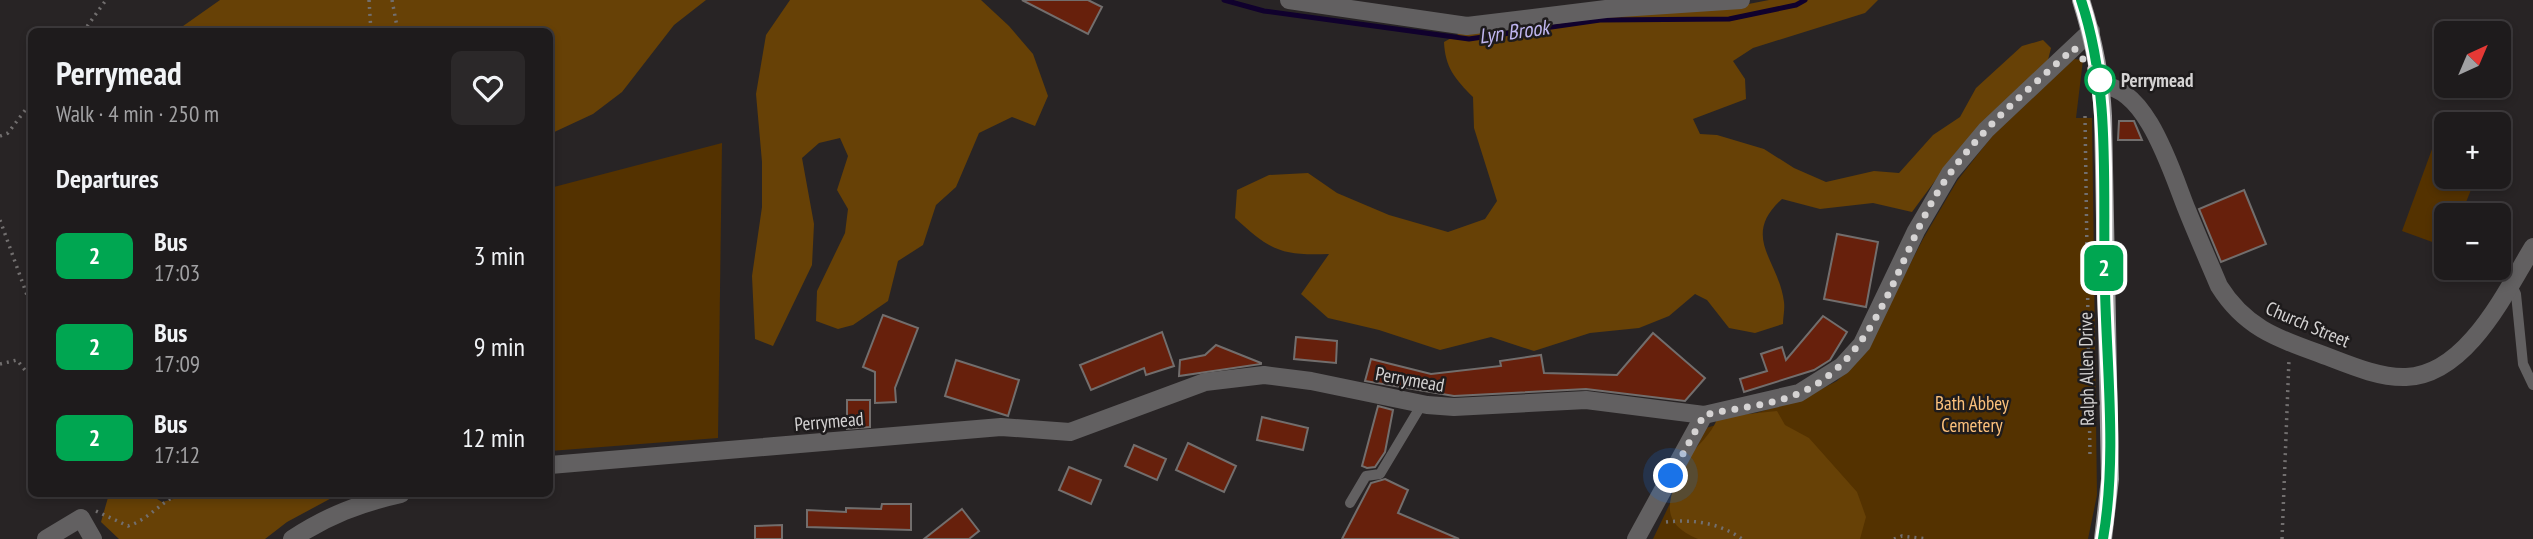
<!DOCTYPE html>
<html lang="en">
<head>
<meta charset="utf-8">
<style>
	:root { --surface:#1e1b1c; --page:#2b2829; --text:#f1f3f6; --muted:#a1a1a3; --line:#3c393b }
	body { margin:0; font-family:"PT Sans Narrow",sans-serif; background:var(--page); color:var(--text); height:100vh; display:flex; flex-direction:column; font-size:26px; white-space:nowrap }
	* { box-sizing:border-box; margin:0 }
	p { font-size:23px; color:var(--muted) }
	.icon { flex:none; width:38px; height:38px; fill:none; stroke:currentColor; stroke-width:2; stroke-linecap:round; stroke-linejoin:round }
	.map { position:relative; flex:1; overflow:hidden }
	.sheet { position:absolute; left:28px; top:28px; width:525px; height:469px; display:flex; flex-direction:column; background:var(--surface); border-radius:10px; box-shadow:0 4px 10px #0003,0 0 0 2px var(--line) }
	.sheet>* { flex:none }
	.badge { padding:0 14px; border-radius:10px; font-size:24px; line-height:46px }
	.needle { width:46px; rotate:44deg }
	.controls { position:absolute; left:2434px; top:21px; display:grid; gap:14px }
	.controls a { display:grid; place-items:center; width:77px; height:77px; border-radius:10px; background:var(--surface); box-shadow:0 4px 10px #0003,0 0 0 2px var(--line); font-size:35px }
	.you { position:absolute; width:35px; height:35px; margin:-18px; border:5px solid #fff; border-radius:50%; background:#1a73e8; box-shadow:0 0 0 10px #1a73e833 }
	.map>.badge { position:absolute; translate:-50% -50%; box-shadow:0 0 0 4px #fff }
	h2 { padding:0 28px; font-size:26px; line-height:63px }
	.round { display:grid; place-items:center; flex:none; width:74px; height:74px; border-radius:10px; background:var(--page) }
	.head { display:flex; align-items:center; justify-content:space-between; height:119px; padding:0 28px }
	h1 { font-size:33px; font-weight:600; line-height:52px }
	ul { padding:0; list-style:none }
	li { display:flex; align-items:center; gap:21px; height:91px; padding:0 28px }
	li div { flex:1 }
	li b { display:block; font-size:26px }
	li em { font-style:normal }
	li .badge { min-width:77px; font-weight:700; text-align:center }
	.map>svg:first-child { display:block }
	.green { fill:#543200 }
	.forest { fill:#674106 }
	.lines { fill:none; stroke-linecap:round; stroke-linejoin:round }
	.stream { stroke:#10012d; stroke-width:5 }
	.building { fill:#67200c; stroke:#726e6d; stroke-width:2 }
	.path { stroke:#726f6f; stroke-width:3.5; stroke-dasharray:2 5; stroke-linecap:butt }
	.lane { stroke:#626061; stroke-width:10 }
	.street { stroke:#626061; stroke-width:18 }
	.primary { stroke:#9d9b9d; stroke-width:18 }
	.line-casing { stroke:#fff; stroke-width:16 }
	.line { stroke:#00a651; stroke-width:10 }
	.walk { stroke:#d5d3d3; stroke-width:7; stroke-dasharray:0 12.6 }
	.stop-dot { fill:#fff; stroke:#00a651; stroke-width:3.5 }
	.labels { text-anchor:middle; stroke-width:5; stroke-linejoin:round; paint-order:stroke }
	.stop-label { font-size:19px; font-weight:bold; fill:#d5d3d3; stroke:#1e1b1c; text-anchor:start }
	.street-label { font-size:19px; fill:#d5d3d3; stroke:#1e1b1c }
	.park-label { font-size:19px; fill:#fcc17c; stroke:#1e1b1c }
	.water-label { font-size:21px; font-style:italic; fill:#c0b6f0; stroke:#1e1b1c }
</style>
</head>
<body>
<div class="map">
<svg width="2533" height="539" viewBox="0 0 2533 539">
	<rect width="100%" height="100%" fill="#282425"/>
	<g class="green">
		<path d="M2074,59L2083,60L2076,118H2092L2097,495L2088,539H1653L1706,428L1802,399L1837,381L1865,352L1923,239L1957,181L1992,136Z"/>
		<path d="M2435,141L2446,145V177H2476L2461,215H2446V247L2402,231Z"/>
		<path d="M722,143L718,438L550,451V188Z"/>
	</g>
	<g class="forest">
		<path d="M220,0H706L674,25L622,92L593,114L550,134V32L176,31Z"/>
		<path d="M790,0H981L1009,26L1033,54L1048,96L1035,126L1012,117L979,133L956,187L936,205L923,245L898,261L888,301L853,325L838,329L816,321L817,291L845,233L848,209L837,190L848,156L840,138L819,143L802,158L814,224L812,265L773,346L755,339L752,276L762,207V162L756,94L766,35Z"/>
		<path d="M1769,0H1878L1865,13L1753,48L1733,61L1745,79L1746,99L1693,119L1700,134L1717,135L1764,149L1794,168L1826,182L1874,171L1899,173L1933,135L1960,117L1976,88L2022,46L2043,40L2051,48L2048,60L1957,151L1912,212L1873,203L1820,209L1782,199C1740,237 1779,260 1784,302C1785,309 1783,317 1783,324L1755,333L1729,328L1707,300L1695,294L1669,316L1639,328L1590,333L1534,351L1491,337L1440,350L1379,330L1328,318L1301,294L1329,254C1280,256 1270,250 1235,218L1237,190L1269,175L1308,173L1337,193L1389,215L1448,232L1485,219L1497,201L1474,128L1473,97C1455,79 1445,67 1444,42L1464,31L1492,32L1517,37L1560,21L1612,14L1723,9Z"/>
		<path d="M1777,411L1785,425L1809,438L1857,492L1866,517L1860,539H1698C1670,527 1664,513 1675,484C1677,478 1679,469 1683,464C1695,446 1710,438 1718,417Z"/>
		<path d="M109,494H149L162,502L193,494H339L287,522L265,539H119L101,522Z"/>
	</g>
	<g class="lines">
		<path class="stream" d="M1224,0L1264,11L1469,39L1600,20L1729,19L1796,5L1805,0"/>
	</g>
	<g class="building">
		<path d="M1022,0H1088L1102,7L1088,34Z"/>
		<path d="M2119,121H2134L2142,140H2118Z"/>
		<path d="M2244,190L2266,244L2221,262L2199,209Z"/>
		<path d="M1837,234L1878,242L1866,307L1824,299Z"/>
		<path d="M883,315L918,328L895,388L896,402L875,403V372L863,367Z"/>
		<path d="M1823,316L1847,332L1830,360L1814,370L1744,392L1740,379L1767,371L1761,354L1782,347L1786,360Z"/>
		<path d="M1162,332L1174,366L1146,375L1144,368L1091,390L1080,365Z"/>
		<path d="M1653,333L1705,378L1685,401L1586,389L1454,396L1365,381L1371,359L1431,374L1501,366L1500,361L1541,355L1544,373L1617,375Z"/>
		<path d="M1296,337L1337,341L1336,363L1294,359Z"/>
		<path d="M1216,345L1261,363V364L1179,376L1180,360L1205,355Z"/>
		<path d="M956,360L1019,380L1008,416L945,396Z"/>
		<path d="M847,400H870V427L847,429Z"/>
		<path d="M1378,406L1393,410L1385,452L1375,467L1367,468L1362,466Z"/>
		<path d="M1262,417L1308,428L1303,450L1257,440Z"/>
		<path d="M1188,443L1236,466L1224,492L1176,470Z"/>
		<path d="M1134,445L1166,459L1157,480L1125,466Z"/>
		<path d="M1069,467L1101,480L1091,504L1059,490Z"/>
		<path d="M1385,479L1408,490L1398,513L1459,539H1342L1371,483Z"/>
		<path d="M882,504H911V530L807,527V510L846,512V508L881,509Z"/>
		<path d="M962,509L979,531L969,539H924Z"/>
		<path d="M782,525V539H755V526Z"/>
	</g>
	<g class="lines">
		<g class="path">
			<path d="M369,0L371,32"/>
			<path d="M392,0L398,32"/>
			<path d="M83,32L106,0"/>
			<path d="M2085,116L2090,457"/>
			<path d="M0,136L8,133L32,101"/>
			<path d="M0,220L32,309"/>
			<path d="M0,364L17,360L32,379"/>
			<path d="M96,511L128,526C149,519 159,504 178,494"/>
			<path d="M1666,522C1693,519 1720,523 1742,539"/>
			<path d="M1894,539L1902,536L1927,539"/>
			<path d="M2282,539L2289,359"/>
		</g>
		<g class="lane">
			<path d="M2511,283L2516,294L2523,364L2533,385"/>
			<path d="M1350,503L1366,476L1380,474L1422,404"/>
		</g>
		<g class="street">
			<path d="M1289,0L1467,26L1606,9L1741,0"/>
			<path d="M2101,86C2147,85 2173,176 2187,210C2197,235 2208,260 2219,286C2244,326 2275,338 2318,353C2345,363 2377,378 2406,377C2467,375 2506,291 2533,247"/>
			<path d="M550,465L1001,427L1070,432L1205,382L1264,375L1311,381L1427,405L1454,407L1586,400L1704,415L1799,393L1842,366L1862,344L1916,231L1950,173L1986,130L2091,31"/>
			<path d="M46,539L81,518L93,539"/>
			<path d="M292,539C327,516 360,503 401,494"/>
			<path d="M1636,539L1704,415"/>
		</g>
		<path class="primary" d="M2081,0C2093,38 2101,76 2103,116L2110,479L2103,539"/>
	</g>
	<g class="lines">
		<g class="line-casing">
			<path id="line" d="M2081,0C2112,93 2102,192 2105,290C2107,372 2117,458 2103,539"/>
		</g>
		<use href="#line" class="line"/>
		<path class="walk" d="M1671,476L1704,415C1735,408 1774,405 1802,392C1886,353 1899,242 1951,172C1985,125 2031,87 2074,48L2100,80"/>
	</g>
	<circle class="stop-dot" cx="2100" cy="80" r="14"/>
	<g class="labels">
		<g class="stop-label">
			<text x="2121" y="87">Perrymead</text>
		</g>
		<g class="street-label">
			<text transform="translate(2308 324) rotate(23)" y="7">Church Street</text>
			<text transform="translate(2086 369) rotate(-91)" y="7">Ralph Allen Drive</text>
			<text transform="translate(1410 379) rotate(10)" y="7">Perrymead</text>
			<text transform="translate(829 421) rotate(-5)" y="7">Perrymead</text>
		</g>
		<g class="park-label">
			<text x="1972" y="410">Bath Abbey<tspan x="1972" dy="22">Cemetery</tspan></text>
		</g>
		<g class="water-label">
			<text transform="translate(1514 32) rotate(-8)" y="7">Lyn Brook</text>
		</g>
	</g>
</svg>
<div class="controls">
<a><svg class="needle" viewBox="-14 -14 28 28"><path d="M0-13l5 13h-10z" fill="#e53935"/><path d="M0 13l5-13h-10z" fill="#a1a1a3"/></svg></a>
<a>+</a>
<a>−</a>
</div>
<div class="you" style="left:1671px;top:476px"></div>
<b class="badge" style="left:2104px;top:268px;background:#00a651;color:#fff">2</b>
<section class="sheet">
<div class="head"><div><h1>Perrymead</h1><p>Walk · 4 min · 250 m</p></div><a class="round"><svg class="icon" aria-label="heart" viewBox="0 0 24 24"><path d="M12 20l-8-8c-3-5 5-10 8-4 3-6 11-1 8 4z"/></svg></a></div>
<h2>Departures</h2>
<ul>
<li><span class="badge" style="background:#00a651;color:#fff">2</span><div><b>Bus</b><p>17:03</p></div><em>3 min</em></li>
<li><span class="badge" style="background:#00a651;color:#fff">2</span><div><b>Bus</b><p>17:09</p></div><em>9 min</em></li>
<li><span class="badge" style="background:#00a651;color:#fff">2</span><div><b>Bus</b><p>17:12</p></div><em>12 min</em></li>
</ul>
</section>
</div>
</body>
</html>
